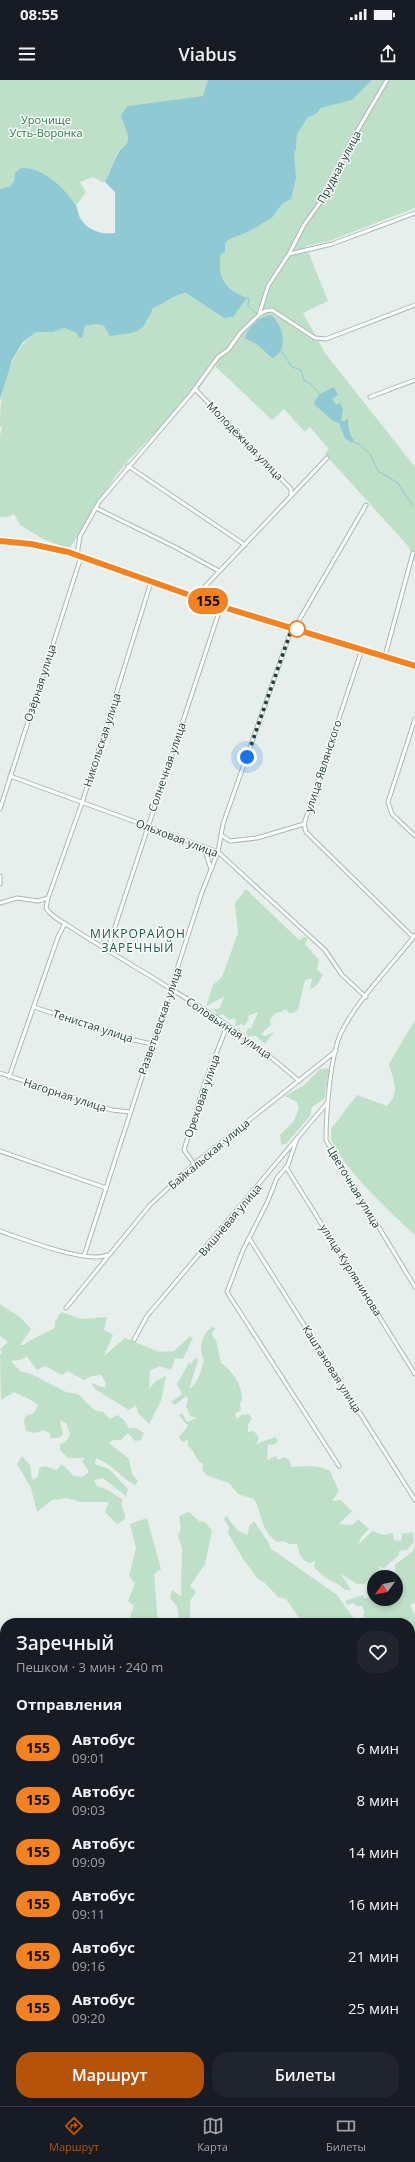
<!DOCTYPE html>
<html lang="ru">
<head>
<meta charset="utf-8">
<style>
	:root { --surface:#171b24; --page:#20242c; --text:#f1f3f6; --muted:#9ea1a6; --line:#363941; --accent:#b45309 }
	body { margin:0; font-family:"Open Sans",sans-serif; background:var(--page); color:var(--text); height:100vh; display:flex; flex-direction:column; font-size:15px; white-space:nowrap }
	* { box-sizing:border-box; margin:0 }
	p { font-size:13px; color:var(--muted) }
	.icon { flex:none; width:22px; height:22px; fill:none; stroke:currentColor; stroke-width:2; stroke-linecap:round; stroke-linejoin:round }
	.map { position:relative; flex:1; overflow:hidden }
	.drawer { position:absolute; left:0px; top:1538px; width:415px; height:488px; display:flex; flex-direction:column; background:var(--surface); border-radius:16px 16px 0 0; box-shadow:0 2px 6px #0003 }
	.drawer>* { flex:none }
	.badge { padding:0 8px; border-radius:13px; font-size:14px; line-height:26px }
	.needle { width:26px; rotate:238deg }
	.fabs { position:absolute; left:367px; top:1490px; display:grid; gap:8px }
	.fabs a { display:grid; place-items:center; width:36px; height:36px; border-radius:50%; background:var(--surface); box-shadow:0 2px 6px #0003; font-size:20px }
	.you { position:absolute; width:20px; height:20px; margin:-10px; border:3px solid #fff; border-radius:50%; background:#1a73e8; box-shadow:0 0 0 6px #1a73e833 }
	.map>.badge { position:absolute; translate:-50% -50%; box-shadow:0 0 0 2px #fff }
	h2 { padding:0 16px; font-size:15px; line-height:36px }
	.round { display:grid; place-items:center; flex:none; width:42px; height:42px; border-radius:16px; background:var(--page) }
	.summary { display:flex; align-items:center; justify-content:space-between; height:68px; padding:0 16px }
	h1 { font-size:19px; font-weight:600; line-height:30px }
	.primary-button { display:flex; gap:8px; margin-top:auto; padding:8px 16px }
	.primary-button a { flex:1; height:46px; border-radius:16px; background:var(--accent); color:#fff; font-size:16px; font-weight:600; line-height:46px; text-align:center }
	.primary-button a+a { background:var(--page); color:var(--text) }
	ul { padding:0; list-style:none }
	li { display:flex; align-items:center; gap:12px; height:52px; padding:0 16px }
	li div { flex:1 }
	li b { display:block; font-size:15px }
	li em { font-style:normal }
	li .badge { min-width:44px; font-weight:700; text-align:center }
	.status { display:flex; justify-content:space-between; align-items:center; height:28px; padding:0 20px; background:var(--surface); direction:ltr }
	.status svg { height:11px; fill:currentColor }
	header { display:flex; justify-content:space-between; align-items:center; height:52px; padding:0 16px; background:var(--surface); font-size:18px; font-weight:600 }
	.tabs { display:flex; justify-content:space-around; align-items:center; height:56px; border-top:1px solid var(--line); background:var(--surface); font-size:11px; color:var(--muted) }
	.tabs a { display:grid; justify-items:center; gap:2px }
	.tabs .selected { color:var(--accent) }
	.map>svg:first-child { display:block }
	.green { fill:#bfe0c8 }
	.water { fill:#8ec9d4 }
	.lines { fill:none; stroke-linecap:round; stroke-linejoin:round }
	.stream { stroke:#8ec9d4; stroke-width:1 }
	.minor-casing { stroke:#a8b8b2; stroke-width:5 }
	.tertiary-casing { stroke:#a8b8b2; stroke-width:6 }
	.minor { stroke:#fff; stroke-width:3 }
	.tertiary { stroke:#fff; stroke-width:4 }
	.line-casing { stroke:#fff; stroke-width:9 }
	.line { stroke:#f58220; stroke-width:6 }
	.walk { stroke:#24423a; stroke-width:4; stroke-dasharray:0 7.2 }
	.stop-dot { fill:#fff; stroke:#f58220; stroke-width:2 }
	.labels { text-anchor:middle; stroke-width:3; stroke-linejoin:round; paint-order:stroke }
	.park-label { font-size:11px; fill:#2d7a4b; stroke:#f7fbf9 }
	.street-label { font-size:11px; fill:#24423a; stroke:#f7fbf9 }
	.neighbourhood-label { font-size:12px; letter-spacing:1px; fill:#1f5548; stroke:#f7fbf9 }
</style>
</head>
<body>
<div class="status"><b>08:55</b><svg viewBox="0 0 49 12"><path d="M0 12V9h3v3zM5 12V6h3v6zM10 12V3h3v9zM15 12V0h3v12zM26 1h20v11H26zM47 4h2v5h-2z"/></svg></div>
<header><svg class="icon" aria-label="menu" viewBox="0 0 24 24"><path d="M4 6h16M4 12h16M4 18h16"/></svg>Viabus<svg class="icon" aria-label="share" viewBox="0 0 24 24"><path d="M12 15V3M7 8l5-5 5 5M5 13v7h14v-7"/></svg></header>
<div class="map">
<svg width="415" height="2026" viewBox="0 0 415 2026">
	<rect width="100%" height="100%" fill="#e6efeb"/>
	<g class="green">
		<path d="M0,0H208L203,16L128,27L122,42L126,46L129,60L126,65L118,71L105,102H102L93,97L80,102L86,112L76,126L66,114L21,88L15,91L14,101L10,106L0,109Z"/>
		<path d="M372,0H415V128L329,161L306,166L328,221L303,233L325,273L415,387V481L408,466L332,382L325,373L329,369L310,347L305,352L284,329L272,340L215,286L199,309L195,306C175,335 150,356 127,382C104,408 89,440 69,469L43,459L20,445L14,434L8,437H0V355L2,348L0,346C0,310 7,276 35,252H53L64,248L77,253L85,246L96,244L104,246L147,242L153,228C167,223 170,216 186,213L224,238L233,237L245,218L234,212L221,198L219,186L221,174L225,163L230,159L248,152L272,138L278,131L295,103L294,72L296,70L297,54L308,37L316,34L321,28L352,20Z"/>
		<path d="M246,809L299,860L304,857L308,858L305,864L319,880L317,890L323,895L316,906L310,909L312,899L305,900L298,930L293,933H289L286,929L281,932L275,933L270,940L271,945L261,954L265,956L274,952L265,964L256,956H248L246,952L248,948L251,949L258,932L248,936L249,939L244,946L241,944L237,946H235L236,940L235,938L229,940L223,934L218,936L214,934L217,933L212,929H219L224,917L206,926L213,905L222,897L238,853L235,823Z"/>
		<path d="M415,940V1155C394,1136 342,1087 332,1061C331,1058 331,1053 331,1049L357,1015L387,1026C401,1013 393,1000 389,984Z"/>
		<path d="M330,988L324,1019L312,1027L310,1036L286,1064L281,1065L280,1055L293,1042L299,1029L297,1022L285,1016L303,1006L320,989Z"/>
		<path d="M0,1224L20,1237L31,1249L20,1265H24C35,1256 43,1255 55,1248V1242L61,1232L81,1239L107,1237L104,1250L113,1255L104,1276L125,1258L159,1272L174,1271L190,1256L193,1258L183,1279L175,1278L171,1290L159,1286L150,1291L149,1309L156,1301L166,1296L161,1321L149,1344L138,1333L136,1325L129,1330L96,1310L91,1303L105,1308L106,1303L101,1295L92,1296L84,1300L68,1291L62,1295L45,1286L37,1290L27,1277L19,1280L11,1281L20,1291L31,1294L66,1312L78,1314L94,1330L103,1332L110,1339L118,1335L124,1340L129,1348H136L144,1353L141,1360L135,1361L128,1353L121,1360H113L109,1363L129,1379L132,1394L138,1401L135,1405C121,1398 112,1384 96,1378L95,1384L109,1389L128,1409L126,1416L103,1398L94,1400L97,1406L108,1410L123,1420L121,1423L125,1435L124,1440L117,1444L105,1432L109,1422H81L67,1418L52,1420L37,1432L31,1408L17,1384L22,1376L30,1385L32,1400L38,1397L39,1388L45,1386L56,1390L62,1384L74,1396L82,1397L89,1392L82,1381L85,1378H68L60,1370V1364L66,1362L70,1354L66,1343L60,1340L63,1355L58,1358H49L51,1354L44,1350L35,1353L26,1351L24,1341L26,1336L34,1333L38,1325L31,1320L14,1312L1,1320L0,1274H2L0,1269L8,1262L0,1256Z"/>
		<path d="M213,1246L215,1249L211,1254L216,1260L221,1283C232,1290 243,1306 242,1320L240,1323L241,1330L235,1334L237,1339L242,1335L249,1334L252,1339L248,1344V1352L254,1351L259,1358L256,1364L275,1357L278,1360L276,1364L268,1365L267,1380L276,1376L278,1380L284,1377L290,1381L291,1387C302,1386 321,1385 330,1391L339,1411L332,1421L341,1420L352,1431L339,1444L352,1445L358,1439L369,1449L362,1456L358,1465L372,1451L384,1455L393,1453L394,1460L401,1461L402,1454L413,1452L414,1462L407,1470L399,1471V1475L384,1488L379,1487L380,1492L371,1496L365,1504H357L341,1494L351,1510H345C340,1505 338,1504 331,1501C326,1499 318,1491 314,1487L315,1481L310,1483C299,1479 300,1474 297,1464H289L284,1461L277,1462C260,1450 263,1435 254,1419L238,1414L229,1403L208,1396L202,1390L203,1384C195,1380 195,1371 188,1366V1360L182,1362L179,1357L188,1346L179,1335L182,1333L187,1342L197,1338L190,1336L186,1326L188,1319L186,1316L175,1325L171,1322L182,1314L177,1304L190,1281V1285L196,1277L198,1280L189,1309C199,1303 201,1290 204,1280C197,1268 203,1253 213,1246Z"/>
		<path d="M189,1432L199,1441L205,1442L212,1451L205,1484L190,1506L196,1512L190,1521V1543H180L177,1526L170,1518L172,1510L181,1516L182,1468L178,1455L181,1449L179,1436Z"/>
		<path d="M226,1435L238,1451L248,1455L249,1446L254,1441L269,1463L270,1468L337,1515L357,1543L302,1542L286,1519L278,1517L265,1503L258,1499L243,1479L228,1453L229,1447L224,1440Z"/>
		<path d="M147,1438L161,1489L154,1494L158,1543H133L130,1537L134,1526L128,1521L135,1503L129,1496L136,1468L130,1444Z"/>
		<path d="M415,1464V1522L410,1525L415,1536V1571L410,1572V1543H393L387,1539L388,1543H363L364,1531L362,1526H357L353,1523L347,1525L345,1521L363,1515L365,1519L369,1517L366,1512L369,1507L374,1506V1519H396V1497H380L384,1492H395V1485L413,1471Z"/>
		<path d="M410,1616L415,1624V1685L410,1676Z"/>
		<path d="M410,1831L415,1837V1991L410,1977Z"/>
		<path d="M373,2021H400L396,2026H367Z"/>
	</g>
	<g class="water">
		<path d="M208,0H372L352,20L321,28L316,34L308,37L297,54L296,70L294,72L296,98L291,119L283,123L272,138L248,152L230,159L225,163V172L221,174C218,191 220,200 233,211C237,214 243,215 246,219L233,237L224,238L186,213C170,216 167,223 153,228C142,255 137,252 110,256L104,246L96,244L85,246L82,258H79L77,253L64,248L53,252H36L23,262L12,280L0,320V109L10,106L14,101L15,92L21,88C42,86 66,109 76,126C78,129 78,134 80,138C87,150 101,155 115,153V112L105,102C110,92 113,82 118,73C121,67 129,66 128,58C128,49 122,44 121,35L128,26L203,16Z"/>
		<path d="M271,235C280,242 286,259 281,270C279,273 277,274 275,277L272,278L258,265L245,258C247,247 261,236 271,235Z"/>
		<path d="M334,307L338,315L332,319L336,325L340,323L343,329L341,341H345L348,338C348,344 349,356 354,360L352,363L345,358L339,344L340,343L333,341L314,324C317,314 325,311 334,307Z"/>
	</g>
	<g class="lines">
		<g class="stream">
			<path d="M245,218H249L248,226L258,235"/>
			<path d="M279,272H282L292,287L301,290L304,300L311,304L320,315"/>
			<path d="M353,362L359,364L370,374L378,391L398,403L405,415L413,425"/>
		</g>
		<g class="minor-casing">
			<g id="minor">
				<path d="M289,174L304,145L329,110L349,65L387,0"/>
				<path d="M259,235L265,231L272,230L315,258L326,259L415,225"/>
				<path d="M195,309L291,409V414"/>
				<path d="M370,317L415,300"/>
				<path d="M128,386L245,465"/>
				<path d="M96,428L175,467L219,491"/>
				<path d="M77,475L80,456L99,422L191,314L218,277L228,270L241,252L259,235L268,206L289,174L332,164L415,133"/>
				<path d="M195,517L327,378"/>
				<path d="M294,549L366,425"/>
				<path d="M362,569L304,744L306,752L413,857"/>
				<path d="M385,576L413,473"/>
				<path d="M415,639L388,722L392,734L415,756"/>
				<path d="M10,696L218,772L325,870L342,895L366,917"/>
				<path d="M0,729L81,477"/>
				<path d="M221,755L230,761L257,758L304,744"/>
				<path d="M204,768L211,789"/>
				<path d="M0,796V804"/>
				<path d="M48,818L82,723L151,502"/>
				<path d="M0,823L17,818L38,821L48,818L46,828C51,837 63,842 72,848C104,869 138,888 171,909C216,936 260,966 299,1001"/>
				<path d="M415,855C391,887 357,919 340,955C330,979 326,1034 326,1060L415,1207"/>
				<path d="M107,871L221,526"/>
				<path d="M34,927L134,960L152,964"/>
				<path d="M0,993L112,1030L130,1032"/>
				<path d="M9,997L58,857L65,843"/>
				<path d="M297,1058L288,1085L277,1098L267,1123L243,1170L227,1212L339,1386"/>
				<path d="M0,1071L106,1108"/>
				<path d="M194,1084L184,1070L205,1002L227,946"/>
				<path d="M286,1087L415,1294"/>
				<path d="M0,1151C23,1159 87,1184 107,1175"/>
				<path d="M249,1158L415,1420"/>
				<path d="M84,1176L202,812L218,772L223,744L292,548"/>
				<path d="M66,1228L150,1125L194,1084L336,971"/>
				<path d="M134,1260L147,1236L327,1023"/>
			</g>
		</g>
		<g class="tertiary-casing">
			<path id="tertiary" d="M0,461L31,464L68,472L226,528L415,586"/>
		</g>
		<use href="#minor" class="minor"/>
		<use href="#tertiary" class="tertiary"/>
	</g>
	<g class="lines">
		<g class="line-casing">
			<path id="line" d="M0,461L31,464L68,472L226,528L415,586"/>
		</g>
		<use href="#line" class="line"/>
		<path class="walk" d="M247,677L292,548L297,549"/>
	</g>
	<circle class="stop-dot" cx="297" cy="549" r="8"/>
	<g class="labels">
		<g class="park-label">
			<text x="46" y="44">Урочище<tspan x="46" dy="13">Усть-Воронка</tspan></text>
		</g>
		<g class="street-label">
			<text transform="translate(339 87) rotate(-62)" y="4">Прудная улица</text>
			<text transform="translate(245 361) rotate(46)" y="4">Молодёжная улица</text>
			<text transform="translate(40 603) rotate(-72)" y="4">Озёрная улица</text>
			<text transform="translate(102 660) rotate(-72)" y="4">Никольская улица</text>
			<text transform="translate(323 686) rotate(-72)" y="4">улица Являнского</text>
			<text transform="translate(167 687) rotate(-71)" y="4">Солнечная улица</text>
			<text transform="translate(177 758) rotate(21)" y="4">Ольховая улица</text>
			<text transform="translate(160 941) rotate(-71)" y="4">Разветьевская улица</text>
			<text transform="translate(93 946) rotate(18)" y="4">Тенистая улица</text>
			<text transform="translate(229 948) rotate(34)" y="4">Соловьиная улица</text>
			<text transform="translate(65 1015) rotate(18)" y="4">Нагорная улица</text>
			<text transform="translate(202 1016) rotate(-71)" y="4">Ореховая улица</text>
			<text transform="translate(209 1074) rotate(-40)" y="4">Байкальская улица</text>
			<text transform="translate(354 1107) rotate(59)" y="4">Цветочная улица</text>
			<text transform="translate(230 1140) rotate(-50)" y="4">Вишнёвая улица</text>
			<text transform="translate(351 1190) rotate(58)" y="4">улица Курлянинова</text>
			<text transform="translate(332 1289) rotate(58)" y="4">Каштановая улица</text>
		</g>
		<g class="neighbourhood-label">
			<text x="138" y="858">МИКРОРАЙОН<tspan x="138" dy="14">ЗАРЕЧНЫЙ</tspan></text>
		</g>
	</g>
</svg>
<div class="fabs">
<a><svg class="needle" viewBox="-14 -14 28 28"><path d="M0-13l5 13h-10z" fill="#e53935"/><path d="M0 13l5-13h-10z" fill="#9ea1a6"/></svg></a>
</div>
<div class="you" style="left:247px;top:677px"></div>
<b class="badge" style="left:208px;top:521px;background:#f58220;color:#111">155</b>
<section class="drawer">
<div class="summary"><div><h1>Заречный</h1><p>Пешком · 3 мин · 240 m</p></div><a class="round"><svg class="icon" aria-label="heart" viewBox="0 0 24 24"><path d="M12 20l-8-8c-3-5 5-10 8-4 3-6 11-1 8 4z"/></svg></a></div>
<h2>Отправления</h2>
<ul>
<li><span class="badge" style="background:#f58220;color:#111">155</span><div><b>Автобус</b><p>09:01</p></div><em>6 мин</em></li>
<li><span class="badge" style="background:#f58220;color:#111">155</span><div><b>Автобус</b><p>09:03</p></div><em>8 мин</em></li>
<li><span class="badge" style="background:#f58220;color:#111">155</span><div><b>Автобус</b><p>09:09</p></div><em>14 мин</em></li>
<li><span class="badge" style="background:#f58220;color:#111">155</span><div><b>Автобус</b><p>09:11</p></div><em>16 мин</em></li>
<li><span class="badge" style="background:#f58220;color:#111">155</span><div><b>Автобус</b><p>09:16</p></div><em>21 мин</em></li>
<li><span class="badge" style="background:#f58220;color:#111">155</span><div><b>Автобус</b><p>09:20</p></div><em>25 мин</em></li>
</ul>
<div class="primary-button"><a>Маршрут</a><a>Билеты</a></div>
</section>
</div>
<nav class="tabs">
<a class="selected"><svg class="icon" aria-label="directions" viewBox="0 0 24 24"><path d="M12 3l9 9-9 9-9-9zM9 14v-3h6M13 9l2 2-2 2"/></svg>Маршрут</a>
<a><svg class="icon" aria-label="map" viewBox="0 0 24 24"><path d="M3 6l6-2 6 2 6-2v14l-6 2-6-2-6 2zM9 4v14M15 6v14"/></svg>Карта</a>
<a><svg class="icon" aria-label="tickets" viewBox="0 0 24 24"><path d="M3 7h18v10H3zM15 7v10"/></svg>Билеты</a>
</nav>
</body>
</html>
